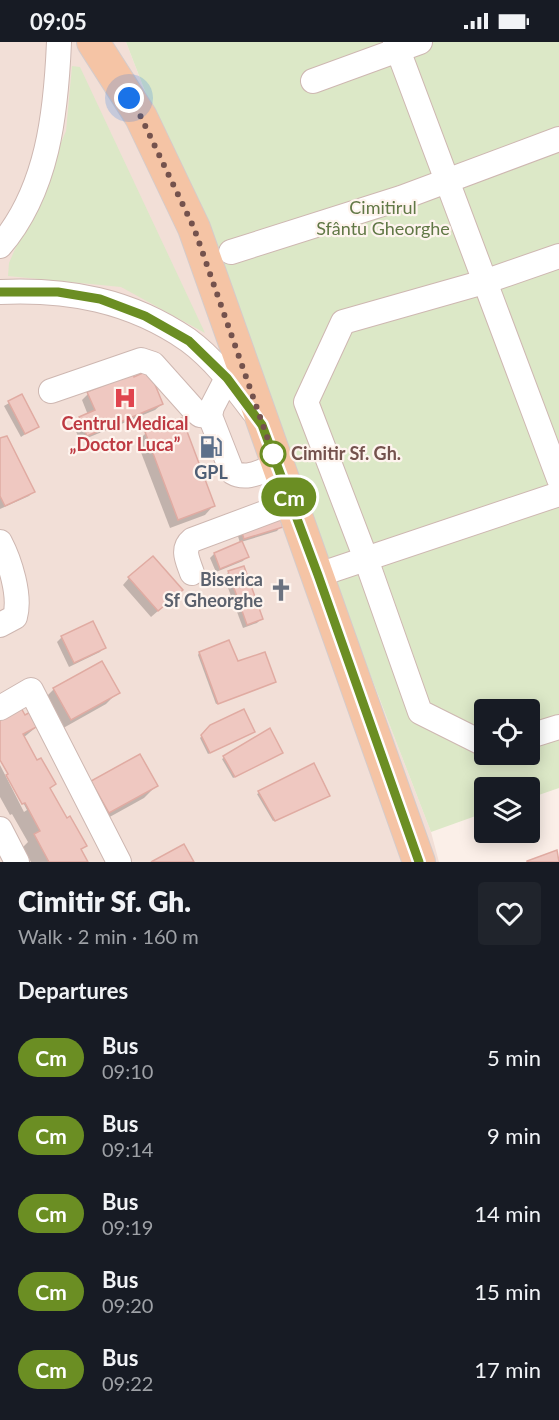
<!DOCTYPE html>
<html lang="en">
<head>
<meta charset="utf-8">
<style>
	:root { --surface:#171b24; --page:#20242c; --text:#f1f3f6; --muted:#9ea1a6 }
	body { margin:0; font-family:Lato,sans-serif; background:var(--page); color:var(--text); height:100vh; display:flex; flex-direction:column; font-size:22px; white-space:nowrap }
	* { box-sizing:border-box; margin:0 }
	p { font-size:20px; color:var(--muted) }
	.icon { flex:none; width:33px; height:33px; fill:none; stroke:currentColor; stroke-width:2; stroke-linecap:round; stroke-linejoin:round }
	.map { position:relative; height:820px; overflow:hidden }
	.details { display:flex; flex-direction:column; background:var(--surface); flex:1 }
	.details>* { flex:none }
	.badge { padding:0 12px; border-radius:20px; font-size:21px; line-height:39px }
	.buttons { position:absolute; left:474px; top:657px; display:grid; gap:12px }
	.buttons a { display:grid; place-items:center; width:66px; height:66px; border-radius:6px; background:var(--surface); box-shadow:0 3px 15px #0003; font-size:30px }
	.you { position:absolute; width:30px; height:30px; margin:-15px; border:4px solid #fff; border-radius:50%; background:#1a73e8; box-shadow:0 0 0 9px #1a73e833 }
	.map>.badge { position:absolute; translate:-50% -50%; box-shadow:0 0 0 3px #fff }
	h2 { padding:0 18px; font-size:22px; line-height:54px }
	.round { display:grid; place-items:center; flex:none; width:63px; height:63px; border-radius:6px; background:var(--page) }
	.headline { display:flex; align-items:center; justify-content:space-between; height:102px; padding:0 18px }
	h1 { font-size:28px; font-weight:800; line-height:45px }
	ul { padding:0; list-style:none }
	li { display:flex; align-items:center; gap:18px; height:78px; padding:0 18px }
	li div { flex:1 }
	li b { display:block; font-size:22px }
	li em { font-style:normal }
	li .badge { min-width:66px; font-weight:700; text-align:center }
	.status { display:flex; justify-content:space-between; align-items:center; height:42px; padding:0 30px; background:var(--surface); direction:ltr }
	.status svg { height:16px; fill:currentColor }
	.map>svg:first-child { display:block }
	.residential { fill:#f2dfd7 }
	.green { fill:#dce8c7; fill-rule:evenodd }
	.shadow { fill:#0003 }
	.building { fill:#efc8c1; stroke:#e0aba2; stroke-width:1.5 }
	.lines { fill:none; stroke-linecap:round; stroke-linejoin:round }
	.minor-casing { stroke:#ceb7b1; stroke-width:26 }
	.major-casing { stroke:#d5cbca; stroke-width:34 }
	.minor { stroke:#fff; stroke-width:24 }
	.major { stroke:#f5c4a5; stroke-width:32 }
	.line-casing { stroke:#fff; stroke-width:14 }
	.line { stroke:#6b8e23; stroke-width:9 }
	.walk { stroke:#74524d; stroke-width:6; stroke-dasharray:0 10.8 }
	.stop-dot { fill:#fff; stroke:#6b8e23; stroke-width:3 }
	.labels { text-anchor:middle; stroke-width:4.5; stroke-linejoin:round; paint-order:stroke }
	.park-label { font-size:18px; fill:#617846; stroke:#fef4ee }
	.health-label { font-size:18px; font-weight:bold; fill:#be3a42; stroke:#fef4ee }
	.stop-label { font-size:18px; font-weight:bold; fill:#74524d; stroke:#fef4ee; text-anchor:start }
	.service-label { font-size:18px; font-weight:bold; fill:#4e5e75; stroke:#fef4ee }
	.worship-label { font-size:18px; font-weight:bold; fill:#5b616d; stroke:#fef4ee; text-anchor:end }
</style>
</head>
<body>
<div class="status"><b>09:05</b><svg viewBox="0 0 49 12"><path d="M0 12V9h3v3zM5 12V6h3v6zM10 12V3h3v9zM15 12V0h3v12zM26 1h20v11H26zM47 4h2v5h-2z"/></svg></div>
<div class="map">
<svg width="559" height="820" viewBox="0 0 559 820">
	<rect width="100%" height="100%" fill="#fbefe8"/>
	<path class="residential" d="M0,0H126L431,790L439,820H0Z"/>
	<g class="green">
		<path d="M126,0H559V746L530,756V746H484V771L431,790ZM484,668H530V712H484Z"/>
		<path d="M72,24L80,25L205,291L121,245L8,234L9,221L66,89Z"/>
	</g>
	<g class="shadow">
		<path d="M133,337L162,362L155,368L80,399L73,382L80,376L88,373L82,358L88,352L114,341Z"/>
		<path d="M21,354L37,384L21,395L4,364Z"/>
		<path d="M146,391L213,464L205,473L170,486L137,400Z"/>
		<path d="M0,398L34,449L29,454L0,467Z"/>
		<path d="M235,484H281L277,489L241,500L247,514L243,519L216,530L210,516L214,512L240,501Z"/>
		<path d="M229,530L261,577L257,581L243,586L224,535Z"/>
		<path d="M129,536L174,555L151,575L123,543Z"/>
		<path d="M92,581L104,605L100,610L69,625L57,600L62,595Z"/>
		<path d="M199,611L237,621L275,640L216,662L198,613Z"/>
		<path d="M54,647L118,650L106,662L58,689L42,659Z"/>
		<path d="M25,675L40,682L23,696L36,720L54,742L49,747L66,778L85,803L80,808L87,820H31L23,805L28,800L12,772L10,773L0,755V723L24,770L27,768L0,717Z"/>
		<path d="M210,685L252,691L208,712L200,696Z"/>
		<path d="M269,688L280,712L233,736L222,717Z"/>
		<path d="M139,714L156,744L144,756L97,782L80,753L92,741Z"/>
		<path d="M314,723L329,754L273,779L257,752Z"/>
	</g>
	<g class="building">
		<path d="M131,327L134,335L149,328L163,362L87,394L79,375L95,368L87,350L122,336Z"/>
		<path d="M22,352L39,385L25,392L8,359Z"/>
		<path d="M182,376L215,464L178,478L145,390Z"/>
		<path d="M7,394L35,450L5,464L0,454V396Z"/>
		<path d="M277,467L283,485L244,497L238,478Z"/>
		<path d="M242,499L249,515L220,527L214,511Z"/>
		<path d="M153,514L183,548L158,569L128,535Z"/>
		<path d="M244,524L263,577L247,583L228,529Z"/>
		<path d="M93,579L106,606L74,621L61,594Z"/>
		<path d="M229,598L238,619L265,610L276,640L218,662L199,610Z"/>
		<path d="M102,619L120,651L71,678L53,646Z"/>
		<path d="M20,664L25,673L34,668L42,682L23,692L37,718L41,716L56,742L50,746L67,776L70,774L87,804L81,807L88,820H49L34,792L40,789L25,761L22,762L6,733L8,732L0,718V675Z"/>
		<path d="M244,667L255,690L210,711L201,693L210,683Z"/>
		<path d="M270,686L283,711L235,735L223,714Z"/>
		<path d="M140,712L158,744L109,771L91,739Z"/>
		<path d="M314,721L330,754L275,779L258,749Z"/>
		<path d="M184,802L194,820H151Z"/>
		<path d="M557,808L559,820H527V819Z"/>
	</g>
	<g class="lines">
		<g class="minor-casing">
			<g id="minor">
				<path d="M395,0L559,437"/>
				<path d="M313,39L420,0"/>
				<path d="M0,204C48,148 56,71 59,0"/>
				<path d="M231,210L401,156L559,97"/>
				<path d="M0,250C68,247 130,258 188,298C214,317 234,344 253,369"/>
				<path d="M227,336L212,365L210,374L232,430C247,439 261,429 277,423"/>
				<path d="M51,349L141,318L153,322L195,369L200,373L210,374"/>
				<path d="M0,500C10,519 21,554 15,575L0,583"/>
				<path d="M192,531C188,519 181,507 192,498L291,461"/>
				<path d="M318,533L559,452"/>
				<path d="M0,666L31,648L119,820"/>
				<path d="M530,694L559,685"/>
				<path d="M484,702L420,670L366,517L306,360L343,280L484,240L559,214"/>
				<path d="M0,787L17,820"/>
			</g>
		</g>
		<g class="major-casing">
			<path id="major" d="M93,0L141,75L194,186L419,820"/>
		</g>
		<use href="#minor" class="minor"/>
		<use href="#major" class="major"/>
	</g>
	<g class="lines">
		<g class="line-casing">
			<path id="line" d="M0,250H58L100,257L145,274L189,299L227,336L262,383L318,533L419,820"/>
		</g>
		<use href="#line" class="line"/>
		<path class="walk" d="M129,56L141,75L194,186L273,412"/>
	</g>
	<defs>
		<g id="hospital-bare" transform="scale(1.8)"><path d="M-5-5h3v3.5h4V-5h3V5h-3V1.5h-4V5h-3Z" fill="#e0444e" stroke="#fef4ee" stroke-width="2.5" paint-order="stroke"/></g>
		<g id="fuel-bare" transform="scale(1.8)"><path d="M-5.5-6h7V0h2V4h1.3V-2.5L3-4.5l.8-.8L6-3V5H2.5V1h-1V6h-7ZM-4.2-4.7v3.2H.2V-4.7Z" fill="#5c6f8a" stroke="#fef4ee" stroke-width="2.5" paint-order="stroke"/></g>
		<g id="church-bare" transform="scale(1.8)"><path d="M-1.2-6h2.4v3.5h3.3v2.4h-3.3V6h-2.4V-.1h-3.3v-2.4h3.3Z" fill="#6b7280" stroke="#fef4ee" stroke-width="2.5" paint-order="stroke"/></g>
	</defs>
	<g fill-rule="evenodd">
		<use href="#hospital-bare" x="125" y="356"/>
		<use href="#fuel-bare" x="211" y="405"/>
		<use href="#church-bare" x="281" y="548"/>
	</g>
	<circle class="stop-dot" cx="273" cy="412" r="12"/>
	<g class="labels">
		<g class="park-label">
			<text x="383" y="172">Cimitirul<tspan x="383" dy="21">Sfântu Gheorghe</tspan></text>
		</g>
		<g class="health-label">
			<text x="125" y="388">Centrul Medical<tspan x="125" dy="21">„Doctor Luca”</tspan></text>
		</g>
		<g class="stop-label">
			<text x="291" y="418">Cimitir Sf. Gh.</text>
		</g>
		<g class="service-label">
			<text x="211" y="437">GPL</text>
		</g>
		<g class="worship-label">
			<text x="263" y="544">Biserica<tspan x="263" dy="21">Sf Gheorghe</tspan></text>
		</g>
	</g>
</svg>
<div class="buttons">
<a><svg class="icon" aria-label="locate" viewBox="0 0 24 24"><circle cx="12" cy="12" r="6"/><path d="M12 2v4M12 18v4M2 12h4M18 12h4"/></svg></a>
<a><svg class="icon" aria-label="layers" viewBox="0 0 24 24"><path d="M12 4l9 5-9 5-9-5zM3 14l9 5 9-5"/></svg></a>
</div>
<div class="you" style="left:129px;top:56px"></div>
<b class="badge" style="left:289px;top:455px;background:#6b8e23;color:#fff">Cm</b>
</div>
<section class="details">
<div class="headline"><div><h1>Cimitir Sf. Gh.</h1><p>Walk · 2 min · 160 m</p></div><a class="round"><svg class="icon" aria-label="heart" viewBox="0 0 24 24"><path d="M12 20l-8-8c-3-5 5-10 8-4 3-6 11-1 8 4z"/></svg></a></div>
<h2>Departures</h2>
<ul>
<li><span class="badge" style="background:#6b8e23;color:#fff">Cm</span><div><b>Bus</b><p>09:10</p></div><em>5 min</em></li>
<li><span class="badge" style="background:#6b8e23;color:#fff">Cm</span><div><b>Bus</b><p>09:14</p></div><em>9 min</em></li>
<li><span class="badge" style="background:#6b8e23;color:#fff">Cm</span><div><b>Bus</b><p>09:19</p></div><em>14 min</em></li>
<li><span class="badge" style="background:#6b8e23;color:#fff">Cm</span><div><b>Bus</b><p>09:20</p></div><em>15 min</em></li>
<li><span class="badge" style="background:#6b8e23;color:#fff">Cm</span><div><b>Bus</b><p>09:22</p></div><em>17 min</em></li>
</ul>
</section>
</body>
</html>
